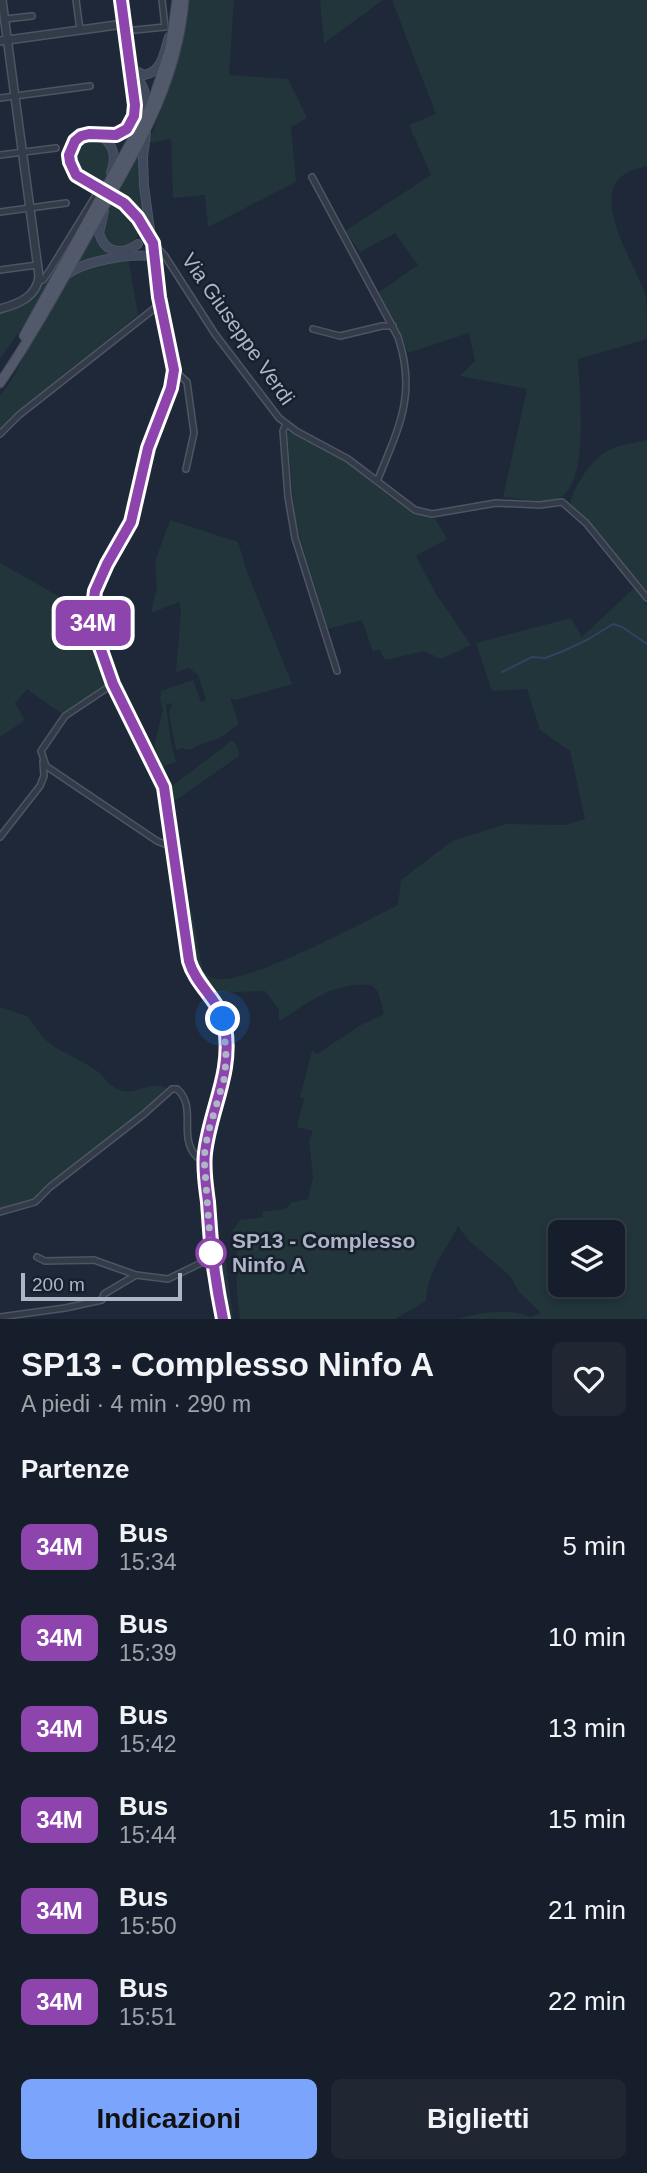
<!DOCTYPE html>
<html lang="it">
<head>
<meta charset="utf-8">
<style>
	:root { --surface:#171e2b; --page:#202733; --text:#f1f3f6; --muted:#9ea2a9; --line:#363c47; --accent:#7ba5fd }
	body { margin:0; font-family:Helvetica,sans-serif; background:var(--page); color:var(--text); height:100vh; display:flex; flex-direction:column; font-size:26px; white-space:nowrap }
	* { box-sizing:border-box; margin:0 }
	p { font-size:23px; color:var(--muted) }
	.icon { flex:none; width:38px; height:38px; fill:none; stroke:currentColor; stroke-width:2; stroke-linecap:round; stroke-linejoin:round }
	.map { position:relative; height:1319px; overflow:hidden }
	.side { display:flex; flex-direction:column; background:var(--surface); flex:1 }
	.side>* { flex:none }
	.badge { padding:0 14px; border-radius:10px; font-size:24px; line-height:46px }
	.controls { position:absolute; left:548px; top:1220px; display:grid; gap:14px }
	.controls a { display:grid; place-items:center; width:77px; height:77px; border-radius:10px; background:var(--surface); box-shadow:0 4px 10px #0003,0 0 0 2px var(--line); font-size:35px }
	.scale { position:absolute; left:21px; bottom:18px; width:161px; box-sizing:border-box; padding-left:7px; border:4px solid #adb5c6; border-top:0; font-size:19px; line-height:24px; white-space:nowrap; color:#adb5c6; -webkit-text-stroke:5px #18202e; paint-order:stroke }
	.you { position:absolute; width:35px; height:35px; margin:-18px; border:5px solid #fff; border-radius:50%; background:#1a73e8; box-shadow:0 0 0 10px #1a73e833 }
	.map>.badge { position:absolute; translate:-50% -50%; box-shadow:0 0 0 4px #fff }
	h2 { padding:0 21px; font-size:26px; line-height:63px }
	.round { display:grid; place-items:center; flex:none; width:74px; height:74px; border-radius:10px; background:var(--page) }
	.overview { display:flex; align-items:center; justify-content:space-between; height:119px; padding:0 21px }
	h1 { font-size:33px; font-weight:600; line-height:52px }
	.button { display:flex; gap:14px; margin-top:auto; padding:14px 21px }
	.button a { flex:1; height:80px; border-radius:10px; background:var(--accent); color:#111; font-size:28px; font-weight:600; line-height:80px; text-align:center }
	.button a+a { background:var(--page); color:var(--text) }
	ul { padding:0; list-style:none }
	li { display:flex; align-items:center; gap:21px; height:91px; padding:0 21px }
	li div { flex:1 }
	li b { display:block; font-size:26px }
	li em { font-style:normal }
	li .badge { min-width:77px; font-weight:700; text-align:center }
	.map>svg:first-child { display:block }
	.green { fill:#21353a; fill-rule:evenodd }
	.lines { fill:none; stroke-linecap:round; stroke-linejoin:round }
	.stream { stroke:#324261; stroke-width:2 }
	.minor-casing { stroke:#4d5564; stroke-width:8 }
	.tertiary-casing { stroke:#4d5564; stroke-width:10 }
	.secondary-casing { stroke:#4d5564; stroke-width:10 }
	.primary-casing { stroke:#3c4453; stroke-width:11 }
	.minor { stroke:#333b49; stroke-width:5 }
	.tertiary { stroke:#333b49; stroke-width:7 }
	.secondary { stroke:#41495c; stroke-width:8 }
	.primary { stroke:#51596a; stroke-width:9 }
	.secondary-bridge-casing { stroke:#4d5564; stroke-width:10; stroke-linecap:butt }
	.secondary-bridge { stroke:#41495c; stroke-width:8 }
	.line-casing { stroke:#fff; stroke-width:16 }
	.line { stroke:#8e44ad; stroke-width:10 }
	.walk { stroke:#adb5c6; stroke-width:7; stroke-dasharray:0 12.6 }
	.stop-dot { fill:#fff; stroke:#8e44ad; stroke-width:3.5 }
	.labels { text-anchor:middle; stroke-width:5; stroke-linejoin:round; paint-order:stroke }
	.street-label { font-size:21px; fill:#adb5c6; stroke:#18202e }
	.stop-label { font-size:21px; font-weight:bold; fill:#adb5c6; stroke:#18202e; text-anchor:start }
</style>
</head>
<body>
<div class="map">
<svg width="647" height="1319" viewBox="0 0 647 1319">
	<rect width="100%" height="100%" fill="#1f2839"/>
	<g class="green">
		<path d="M189,0H234L229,75L288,79L307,118L291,127L296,182L208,227L205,195L173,198L171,139L149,143C166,93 184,54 189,0Z"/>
		<path d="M320,0H383L324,43Z"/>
		<path d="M392,0H647V166C639,169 628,170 622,176C591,201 637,267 646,296C647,309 647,326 647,339L578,359C579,389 591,487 557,499C546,504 517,498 503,497L527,389L460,376L475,361L469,333L408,353L402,336L378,293L418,265L395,233L360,252L345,231L431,175L409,125L436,114Z"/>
		<path d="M92,137C105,138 114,149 113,163C112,170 106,180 103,186C95,182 83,178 78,171C65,155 76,141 92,137Z"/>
		<path d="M139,152L141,188L148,229L134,208L116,194Z"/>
		<path d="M112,201L128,212L138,224L137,239L123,250L106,244L101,225Z"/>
		<path d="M97,227V236L120,254L75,267Z"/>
		<path d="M128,257L138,315L17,412L0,429V396L16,373L25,353L69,278L76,271Z"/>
		<path d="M50,273L53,274L32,313L0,359V314C25,307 37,294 50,273Z"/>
		<path d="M287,431C305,440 324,448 340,458C372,478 398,511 435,519L447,539L416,556L436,594L471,645L441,659L424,651L385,660L379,649L373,652L362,620L328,629L295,522Z"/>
		<path d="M647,440V595L623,564L570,503C576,484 590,460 609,450C620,444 635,443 647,440Z"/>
		<path d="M170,520L238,542L247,572L292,684L236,700L230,697L239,724L220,738L201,744L190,750L182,748L176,750L169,714L171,705L174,703L166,705L171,743L176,762L162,767L154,745L163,710L160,699L161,691L193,680L201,702L206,700L198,675L189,668L176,672L181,611L179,602L151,613L157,587L155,562Z"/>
		<path d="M0,563L87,612L90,632L108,680C102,695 78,704 65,713L59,712L27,689L15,703L25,720L0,737Z"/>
		<path d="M634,588L647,605V1319H458C483,1312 507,1308 531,1317L541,1313L519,1292L510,1276L468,1240L458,1226C446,1251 427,1271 426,1301L395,1319H240L237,1294V1237L232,1231L240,1220L263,1217L262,1212L286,1209L292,1202L308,1199L313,1178L309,1140L313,1131L297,1127L304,1098L300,1097L312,1051L317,1054L361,1025L384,1014L378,992L371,985C334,982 313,999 283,1019L279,1020V1010L265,991L211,993C190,966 190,942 185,910L191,909L203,971C207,975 211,978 217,979C248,984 364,922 398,905L401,880L452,841L506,824L566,825L585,819L570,751L540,730L527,689L492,691L476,643L571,618L582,637ZM560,1232H612V1284H560Z"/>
		<path d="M232,740L238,747L239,756L172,803L170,788C191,771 212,757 232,740Z"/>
		<path d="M0,1007L29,1017C49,1054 67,1049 97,1071C105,1078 112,1089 123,1091C138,1094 153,1080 166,1088L141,1113L99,1144L33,1199L0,1209Z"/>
		<path d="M219,1262H226L233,1319H227L216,1266Z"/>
	</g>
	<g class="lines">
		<path class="stream" d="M502,672L532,657L545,658L561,652L587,640L613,624L622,627L647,644"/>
		<g class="minor-casing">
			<g id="minor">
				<path d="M76,0L80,30"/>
				<path d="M5,19L32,16"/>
				<path d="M125,31L165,27L162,0"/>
				<path d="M0,98L90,86"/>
				<path d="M0,155L56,148"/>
				<path d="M312,177L398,337C417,394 399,427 378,479"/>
				<path d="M0,212L66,203"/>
				<path d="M153,243L165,256L215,334L279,418L296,431L348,459L415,510L432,514L496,503L540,505L562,502L586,523L647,598"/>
				<path d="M0,270L37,265"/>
				<path d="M38,281L43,280L50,270L96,195"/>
				<path d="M313,329L340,336L382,326H393"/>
				<path d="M174,370L187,382L194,433L186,469"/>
				<path d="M286,424L283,431L288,497L295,538L337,671"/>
				<path d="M0,434L19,415L160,304"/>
				<path d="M113,684L65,716L41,751L46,766L157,841L175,848"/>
				<path d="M0,837L40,786L44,776L43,762"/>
				<path d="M0,1212L35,1202L50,1187L144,1114L172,1089H177C198,1107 177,1137 197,1157H204"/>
				<path d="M37,1257L45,1261L94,1260L136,1275"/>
				<path d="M0,1317L65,1308L102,1300L104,1294L136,1275L168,1279L201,1263L212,1260"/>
			</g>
		</g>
		<g class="tertiary-casing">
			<g id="tertiary">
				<path d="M0,41L124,24"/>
				<path d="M0,309C18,304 37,297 39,276L2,0"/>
			</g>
		</g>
		<g class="secondary-casing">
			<g id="secondary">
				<path d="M134,70L144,75C162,72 164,53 169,37"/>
				<path d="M130,71C154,93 145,104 134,130"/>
				<path d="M99,134C114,145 117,155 111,173"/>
				<path d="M146,134L143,157L144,186L159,297L173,358V377L148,448L131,522L107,563L95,591L91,614L94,630L113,684L164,787L189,961C196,986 221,1001 225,1027C233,1073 210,1109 205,1153C203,1167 206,1182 207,1196C210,1238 215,1278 223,1319"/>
				<path d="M101,190C85,181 60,169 72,146C75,140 82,135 89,134C100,132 111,138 121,133C131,127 135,116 135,105L121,0"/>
				<path d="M114,197L132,211L150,237"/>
				<path d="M104,211L99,233C105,254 122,255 138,244"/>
				<path d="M65,276C82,261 133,252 154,257"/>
			</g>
		</g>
		<g class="primary-casing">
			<g id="primary">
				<path d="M24,336L151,106L170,49L177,0"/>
				<path d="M0,383C34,333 63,280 93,226C134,153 177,86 184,0"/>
			</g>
		</g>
		<use href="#minor" class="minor"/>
		<use href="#tertiary" class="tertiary"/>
		<use href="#secondary" class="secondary"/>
		<use href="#primary" class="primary"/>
		<g class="secondary-bridge-casing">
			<path id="secondary-bridge" d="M101,190L114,197"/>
		</g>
		<use href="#secondary-bridge" class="secondary-bridge"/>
	</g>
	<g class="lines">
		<g class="line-casing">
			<path id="line" d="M121,0L135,105L134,116L127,129L116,135L89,134L81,136L75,141L69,155L70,162L76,175L124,203L138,218L153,243L159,297L174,370L171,388L148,448L131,522L107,564L95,591L92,614L94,630L113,684L164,787L189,961C196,986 221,1001 225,1027C233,1073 210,1109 205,1153C203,1169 206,1186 208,1202C210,1242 215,1280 223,1319"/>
		</g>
		<use href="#line" class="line"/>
		<path class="walk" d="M211,1253L204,1157L208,1133L225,1076L226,1052L223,1019"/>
	</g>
	<circle class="stop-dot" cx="211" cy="1253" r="14"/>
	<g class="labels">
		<g class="street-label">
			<text transform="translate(238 329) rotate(55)" y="7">Via Giuseppe Verdi</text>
		</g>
		<g class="stop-label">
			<text x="232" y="1248">SP13 - Complesso<tspan x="232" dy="24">Ninfo A</tspan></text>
		</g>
	</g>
</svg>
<div class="controls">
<a><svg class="icon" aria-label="layers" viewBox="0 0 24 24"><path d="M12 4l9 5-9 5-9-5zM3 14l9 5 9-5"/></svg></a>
</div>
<div class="scale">200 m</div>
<div class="you" style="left:223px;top:1019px"></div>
<b class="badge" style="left:93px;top:623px;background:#8e44ad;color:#fff">34M</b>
</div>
<section class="side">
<div class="overview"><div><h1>SP13 - Complesso Ninfo A</h1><p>A piedi · 4 min · 290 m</p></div><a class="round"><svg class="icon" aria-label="heart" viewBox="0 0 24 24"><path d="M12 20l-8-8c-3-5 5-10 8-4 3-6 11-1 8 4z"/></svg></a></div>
<h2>Partenze</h2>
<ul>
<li><span class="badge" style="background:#8e44ad;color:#fff">34M</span><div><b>Bus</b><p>15:34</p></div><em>5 min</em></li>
<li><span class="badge" style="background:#8e44ad;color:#fff">34M</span><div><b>Bus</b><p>15:39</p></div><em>10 min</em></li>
<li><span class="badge" style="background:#8e44ad;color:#fff">34M</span><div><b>Bus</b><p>15:42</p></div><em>13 min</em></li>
<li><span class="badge" style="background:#8e44ad;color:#fff">34M</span><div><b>Bus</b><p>15:44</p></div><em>15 min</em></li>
<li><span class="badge" style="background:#8e44ad;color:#fff">34M</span><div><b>Bus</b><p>15:50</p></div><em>21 min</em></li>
<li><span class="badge" style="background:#8e44ad;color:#fff">34M</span><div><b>Bus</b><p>15:51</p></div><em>22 min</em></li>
</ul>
<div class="button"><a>Indicazioni</a><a>Biglietti</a></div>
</section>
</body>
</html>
